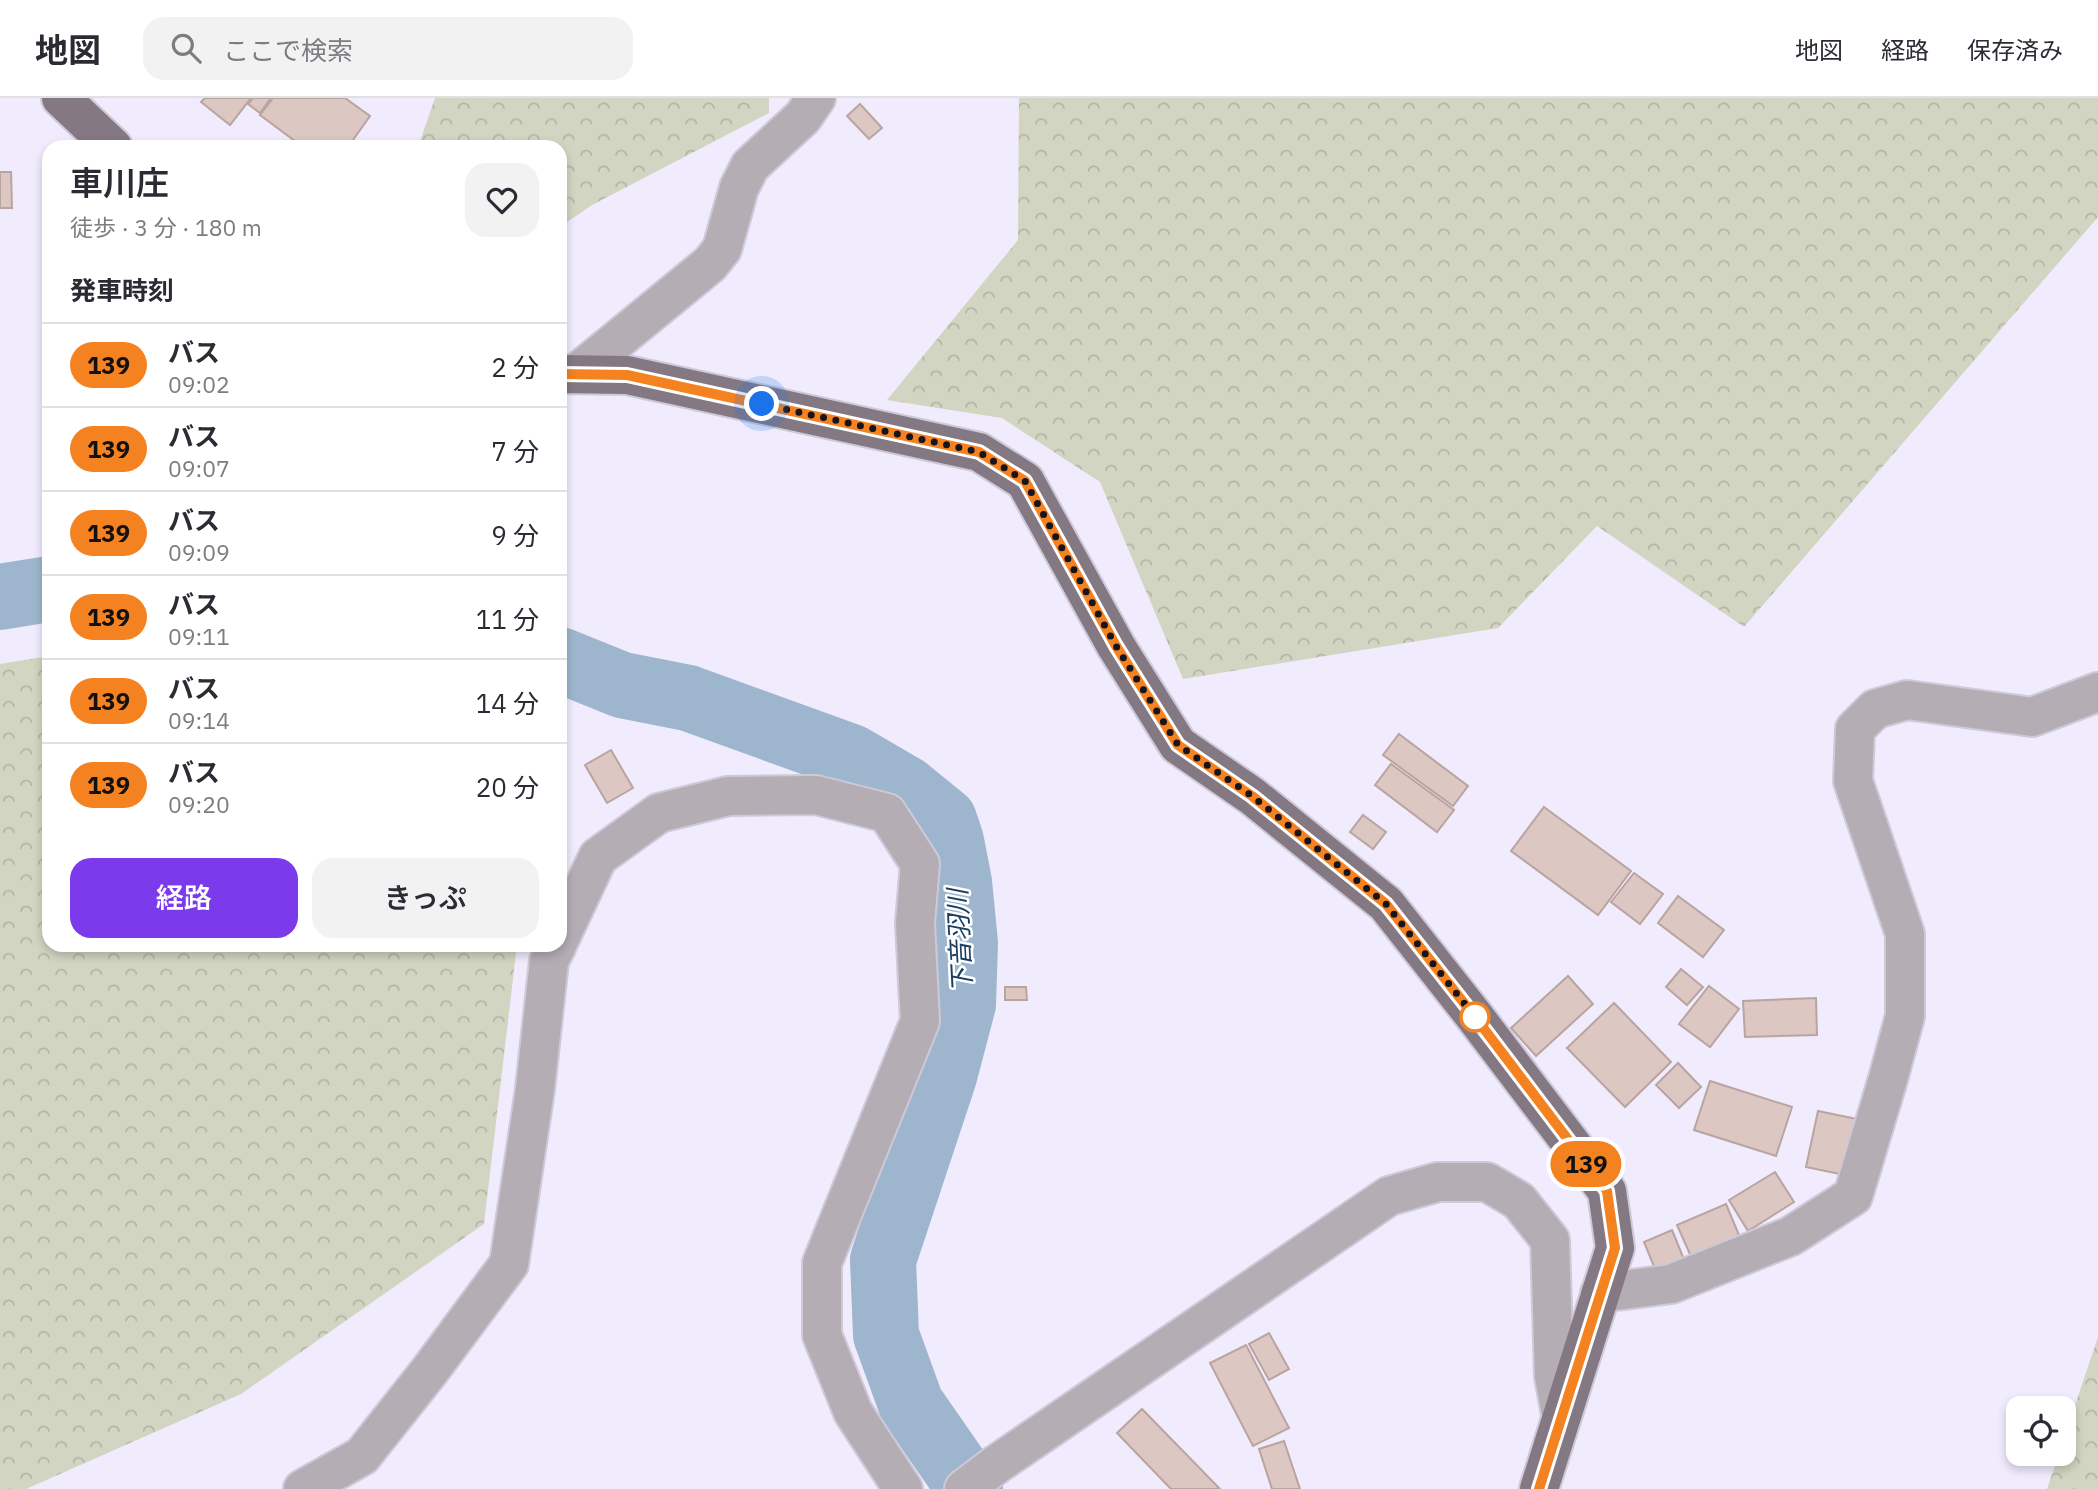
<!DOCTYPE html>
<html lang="ja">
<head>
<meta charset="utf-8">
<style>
	:root { --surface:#fff; --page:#f2f2f3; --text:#2b2b33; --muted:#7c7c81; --line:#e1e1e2; --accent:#7c3aed }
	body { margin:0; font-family:"IBM Plex Sans","Noto Sans JP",sans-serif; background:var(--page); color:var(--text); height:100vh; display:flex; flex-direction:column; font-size:26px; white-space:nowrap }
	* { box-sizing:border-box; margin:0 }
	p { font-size:23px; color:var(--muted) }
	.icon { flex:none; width:38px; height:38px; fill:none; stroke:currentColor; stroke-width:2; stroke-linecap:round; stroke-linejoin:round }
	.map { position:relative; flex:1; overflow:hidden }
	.sheet { position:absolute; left:42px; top:42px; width:525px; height:812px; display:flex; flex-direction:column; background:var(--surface); border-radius:21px; box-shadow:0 4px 10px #0003 }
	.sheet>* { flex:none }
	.badge { padding:0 14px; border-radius:23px; font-size:24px; line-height:46px }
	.tools { position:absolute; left:2006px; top:1298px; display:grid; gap:14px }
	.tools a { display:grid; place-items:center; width:70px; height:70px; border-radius:14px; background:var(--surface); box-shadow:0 4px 10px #0003; font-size:35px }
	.you { position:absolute; width:35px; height:35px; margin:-18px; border:5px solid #fff; border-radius:50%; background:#1a73e8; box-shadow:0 0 0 10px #1a73e833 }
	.map>.badge { position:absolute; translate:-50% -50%; box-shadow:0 0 0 4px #fff }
	h2 { padding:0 28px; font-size:26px; line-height:63px }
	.round { display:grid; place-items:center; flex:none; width:74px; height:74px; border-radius:21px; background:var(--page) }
	.head { display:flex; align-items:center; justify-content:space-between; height:119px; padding:0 28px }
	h1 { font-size:33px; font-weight:600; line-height:52px }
	.primary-button { display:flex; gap:14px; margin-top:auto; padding:14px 28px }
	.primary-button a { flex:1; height:80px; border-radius:21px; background:var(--accent); color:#fff; font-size:28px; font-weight:600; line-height:80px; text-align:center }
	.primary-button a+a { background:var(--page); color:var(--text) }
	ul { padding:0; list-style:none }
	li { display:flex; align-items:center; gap:21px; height:84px; padding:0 28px; border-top:2px solid var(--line) }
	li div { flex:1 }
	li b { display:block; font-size:26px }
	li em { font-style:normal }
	li .badge { min-width:77px; font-weight:700; text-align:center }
	header { display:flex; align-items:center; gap:42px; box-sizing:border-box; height:98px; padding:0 35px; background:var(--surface); border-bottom:2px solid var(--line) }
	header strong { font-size:33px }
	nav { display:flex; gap:38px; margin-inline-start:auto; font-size:24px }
	.search { width:490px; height:63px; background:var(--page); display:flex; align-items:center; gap:18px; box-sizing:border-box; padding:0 24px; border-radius:21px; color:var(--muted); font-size:26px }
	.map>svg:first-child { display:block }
	.forest { fill:url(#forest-crowns) }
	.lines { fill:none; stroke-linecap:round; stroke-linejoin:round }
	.river { stroke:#9eb6cd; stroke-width:66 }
	.building { fill:#dcc7c2; stroke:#b9a4a0; stroke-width:2 }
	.minor-casing { stroke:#cdc9d9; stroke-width:42 }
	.major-casing { stroke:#cdc9d9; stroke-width:42 }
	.minor { stroke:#b4aeb4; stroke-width:38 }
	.major { stroke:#847883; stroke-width:38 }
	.line-casing { stroke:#fff; stroke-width:16 }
	.line { stroke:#f58220; stroke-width:10 }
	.walk { stroke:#17151c; stroke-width:7; stroke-dasharray:0 12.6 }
	.stop-dot { fill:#fff; stroke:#f58220; stroke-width:3.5 }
	.labels { text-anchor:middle; stroke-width:5; stroke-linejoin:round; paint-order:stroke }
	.water-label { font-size:26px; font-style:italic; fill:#1a3f61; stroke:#fff }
</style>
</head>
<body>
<header>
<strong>地図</strong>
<div class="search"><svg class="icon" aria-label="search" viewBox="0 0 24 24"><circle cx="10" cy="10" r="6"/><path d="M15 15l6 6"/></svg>ここで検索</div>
<nav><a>地図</a><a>経路</a><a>保存済み</a></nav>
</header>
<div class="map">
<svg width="2098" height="1391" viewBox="0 0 2098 1391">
	<defs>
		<pattern id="forest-crowns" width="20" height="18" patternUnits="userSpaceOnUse" patternTransform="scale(1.75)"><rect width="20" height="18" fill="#d2d5c1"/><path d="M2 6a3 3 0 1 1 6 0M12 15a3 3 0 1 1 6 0" fill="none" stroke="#b4b6a5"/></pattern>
	</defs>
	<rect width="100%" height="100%" fill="#f0ebfd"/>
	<g class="forest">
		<path d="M435,0H769V15L592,107L560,129V49H418Z"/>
		<path d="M1019,0H2098V119L1744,529L1597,428L1498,530L1183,581L1100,384L1002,320L887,302L1018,142Z"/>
		<path d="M49,558V847H517L484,1126L241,1296L26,1391H0V566Z"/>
		<path d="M2098,1239V1391H2047L2059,1356H2063V1343Z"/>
	</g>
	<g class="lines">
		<g class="river">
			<path d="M0,499L49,491"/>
			<path d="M560,562L622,587L688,600L851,659L906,691L944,722L951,743L959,784L965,845L963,906L944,978L883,1162L886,1237L911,1306L970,1391"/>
		</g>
	</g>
	<g class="building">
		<path d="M205,0H251L230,27L201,4Z"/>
		<path d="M253,0H271L260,15L248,6Z"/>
		<path d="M273,0H345L370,18L348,49H303L260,17Z"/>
		<path d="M860,6L882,30L869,41L847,18Z"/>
		<path d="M0,74H11L12,110H0Z"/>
		<path d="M1399,636L1468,688L1453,708L1383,657Z"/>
		<path d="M611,652L633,690L607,705L585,667Z"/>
		<path d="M1391,666L1454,712L1437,734L1375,687Z"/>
		<path d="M1544,709L1631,773L1598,817L1511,753Z"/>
		<path d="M1363,717L1386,734L1373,751L1350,734Z"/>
		<path d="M1634,775L1663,796L1640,826L1611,804Z"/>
		<path d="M1678,798L1724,832L1703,859L1658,825Z"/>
		<path d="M1681,871L1703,889L1687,907L1666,889Z"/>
		<path d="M1568,878L1593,906L1536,958L1511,930Z"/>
		<path d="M1709,888L1739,911L1710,949L1679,926Z"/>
		<path d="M1005,889H1026L1027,902H1005Z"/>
		<path d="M1816,900L1817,937L1745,939L1743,903Z"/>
		<path d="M1614,905L1671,964L1625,1009L1567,950Z"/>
		<path d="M1678,965L1701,989L1679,1010L1656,987Z"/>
		<path d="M1710,983L1792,1009L1776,1058L1694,1032Z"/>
		<path d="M1818,1013L1857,1021L1845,1077L1806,1069Z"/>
		<path d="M1775,1074L1794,1104L1748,1133L1729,1102Z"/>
		<path d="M1726,1106L1741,1142L1693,1163L1677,1127Z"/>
		<path d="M1672,1132L1685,1164L1657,1176L1644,1144Z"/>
		<path d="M1269,1235L1289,1271L1269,1282L1249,1246Z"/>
		<path d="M1246,1247L1289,1330L1253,1348L1210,1265Z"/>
		<path d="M1142,1311L1220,1391H1171L1117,1335Z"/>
		<path d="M1284,1343L1300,1391H1272L1259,1351Z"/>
	</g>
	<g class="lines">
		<g class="minor-casing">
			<g id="minor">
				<path d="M576,276L710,166L722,151L739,90L750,68L803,19L816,0"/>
				<path d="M560,840L598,759L659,715L728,698L816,697L887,715L920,766L915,825L920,923L822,1165V1237L853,1314L903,1391"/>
				<path d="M1600,1195L1671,1186L1791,1138L1853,1098L1888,981L1905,918V836L1853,683L1855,631L1875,611L1907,602L2032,619L2098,594"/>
				<path d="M303,1391L362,1358L431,1271L509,1166L535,991L549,863L557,847"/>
				<path d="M964,1391L997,1366L1389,1098L1438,1084H1487L1519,1103L1550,1142L1554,1278L1561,1316"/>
			</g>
		</g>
		<g class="major-casing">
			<g id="major">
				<path d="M61,0L113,49"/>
				<path d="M560,276L627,277L979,354L1025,383L1116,548L1178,647L1252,698L1386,806L1475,919L1607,1093L1615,1150L1539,1391"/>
			</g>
		</g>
		<use href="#minor" class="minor"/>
		<use href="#major" class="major"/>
	</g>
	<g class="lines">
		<g class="line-casing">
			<path id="line" d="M560,276L627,277L979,354L1025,383L1116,548L1178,647L1252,698L1386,806L1475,919L1607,1093L1615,1150L1539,1391"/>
		</g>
		<use href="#line" class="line"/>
		<path class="walk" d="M762,306L979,354L1025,383L1116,548L1178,647L1252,698L1386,806L1475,919"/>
	</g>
	<circle class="stop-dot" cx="1475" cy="919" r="14"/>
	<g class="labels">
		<g class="water-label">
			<text transform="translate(960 843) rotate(-93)" y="9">下音羽川</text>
		</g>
	</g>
</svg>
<div class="tools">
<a><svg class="icon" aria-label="locate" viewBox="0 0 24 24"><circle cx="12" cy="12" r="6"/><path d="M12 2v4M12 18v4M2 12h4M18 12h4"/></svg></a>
</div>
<div class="you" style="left:762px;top:306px"></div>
<b class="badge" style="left:1586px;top:1066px;background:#f58220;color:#111">139</b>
<section class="sheet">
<div class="head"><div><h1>車川庄</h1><p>徒歩 · 3 分 · 180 m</p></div><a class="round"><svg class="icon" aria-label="heart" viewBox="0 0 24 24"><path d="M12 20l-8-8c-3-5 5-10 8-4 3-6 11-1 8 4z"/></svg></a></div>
<h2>発車時刻</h2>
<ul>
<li><span class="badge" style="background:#f58220;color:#111">139</span><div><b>バス</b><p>09:02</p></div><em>2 分</em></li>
<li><span class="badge" style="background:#f58220;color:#111">139</span><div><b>バス</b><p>09:07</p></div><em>7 分</em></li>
<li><span class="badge" style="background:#f58220;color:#111">139</span><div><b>バス</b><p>09:09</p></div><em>9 分</em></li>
<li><span class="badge" style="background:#f58220;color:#111">139</span><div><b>バス</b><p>09:11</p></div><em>11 分</em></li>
<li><span class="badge" style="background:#f58220;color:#111">139</span><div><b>バス</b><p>09:14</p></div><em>14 分</em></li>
<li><span class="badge" style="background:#f58220;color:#111">139</span><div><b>バス</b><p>09:20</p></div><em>20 分</em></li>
</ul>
<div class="primary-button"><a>経路</a><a>きっぷ</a></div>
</section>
</div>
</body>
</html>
